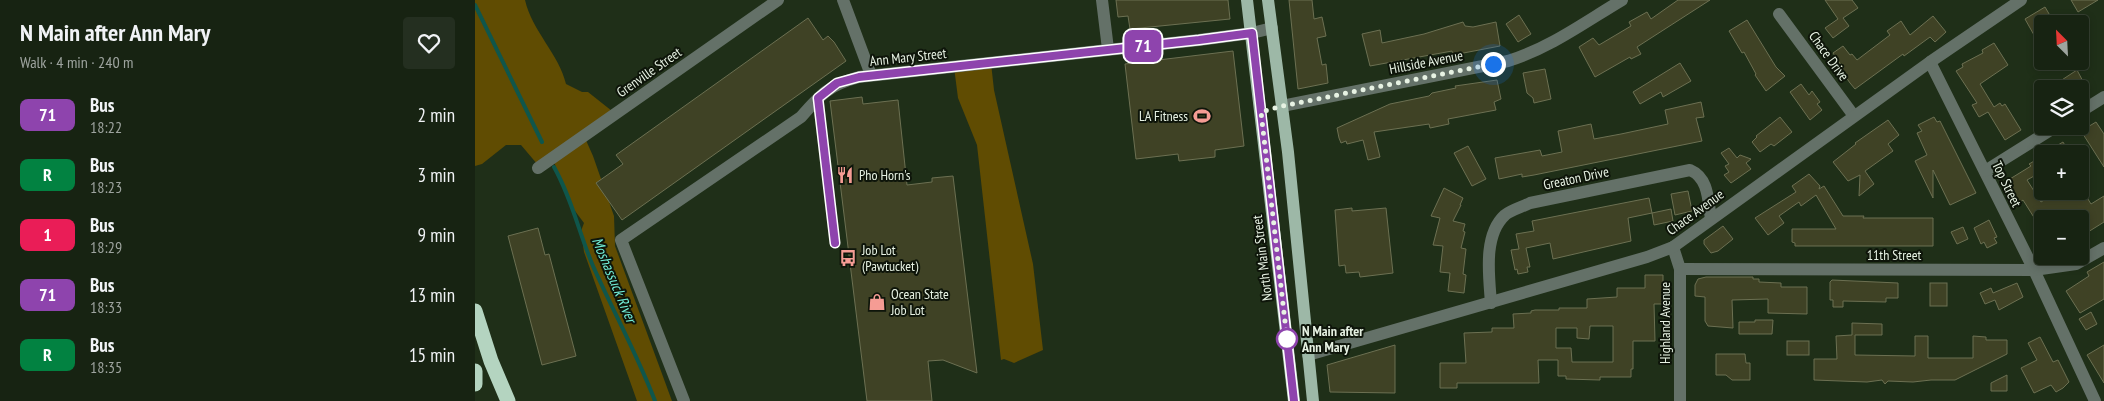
<!DOCTYPE html>
<html lang="en">
<head>
<meta charset="utf-8">
<style>
	:root { --surface:#172312; --page:#242f20; --text:#f1f3f6; --muted:#9ea49f; --line:#364032 }
	body { margin:0; font-family:"PT Sans Narrow",sans-serif; background:var(--page); color:var(--text); height:100vh; display:flex; flex-direction:column; font-size:19px; white-space:nowrap }
	* { box-sizing:border-box; margin:0 }
	p { font-size:16px; color:var(--muted) }
	.icon { flex:none; width:28px; height:28px; fill:none; stroke:currentColor; stroke-width:2; stroke-linecap:round; stroke-linejoin:round }
	.map { position:relative; flex:1; overflow:hidden }
	.details { display:flex; flex-direction:column; background:var(--surface); width:475px }
	.details>* { flex:none }
	.badge { padding:0 10px; border-radius:8px; font-size:18px; line-height:32px }
	.needle { width:32px; rotate:336deg }
	.fabs { position:absolute; left:1559px; top:15px; display:grid; gap:10px }
	.fabs a { display:grid; place-items:center; width:55px; height:55px; border-radius:5px; background:var(--surface); box-shadow:0 2px 8px #0003,0 0 0 1px var(--line); font-size:25px }
	.you { position:absolute; width:25px; height:25px; margin:-12px; border:4px solid #fff; border-radius:50%; background:#1a73e8; box-shadow:0 0 0 8px #1a73e833 }
	.map>.badge { position:absolute; translate:-50% -50%; box-shadow:0 0 0 2px #fff }
	.round { display:grid; place-items:center; flex:none; width:52px; height:52px; border-radius:5px; background:var(--page) }
	.head { display:flex; align-items:center; justify-content:space-between; height:85px; padding:0 20px }
	h1 { font-size:24px; font-weight:700; line-height:38px }
	ul { padding:0; list-style:none }
	li { display:flex; align-items:center; gap:15px; height:60px; padding:0 20px }
	li div { flex:1 }
	li b { display:block; font-size:19px }
	li em { font-style:normal }
	li .badge { min-width:55px; font-weight:700; text-align:center }
	main { display:flex; flex:1; min-height:0 }
	.map>svg:first-child { display:block }
	.forest { fill:#604c02 }
	.lines { fill:none; stroke-linecap:round; stroke-linejoin:round }
	.stream { stroke:#0f564b; stroke-width:4 }
	.building { fill:#3f4225; stroke:#6c7052; fill-rule:evenodd }
	.street { stroke:#647168; stroke-width:12 }
	.primary { stroke:#9db8a7; stroke-width:12 }
	.highway { stroke:#b4d4c0; stroke-width:15 }
	.line-casing { stroke:#fff; stroke-width:11 }
	.line { stroke:#8e44ad; stroke-width:8 }
	.walk { stroke:#e7f2e3; stroke-width:5; stroke-dasharray:0 9 }
	.stop-dot { fill:#fff; stroke:#8e44ad; stroke-width:2.5 }
	.labels { text-anchor:middle; stroke-width:4; stroke-linejoin:round; paint-order:stroke }
	.street-label { font-size:14px; fill:#e7f2e3; stroke:#0e150a }
	.poi-label { font-size:14px; fill:#e7f2e3; stroke:#0e150a; text-anchor:start }
	.stop-label { font-size:14px; font-weight:bold; fill:#e7f2e3; stroke:#0e150a; text-anchor:start }
	.water-label { font-size:15px; font-style:italic; fill:#72edd7; stroke:#0e150a }
</style>
</head>
<body>
<main>
<section class="details">
<div class="head"><div><h1>N Main after Ann Mary</h1><p>Walk · 4 min · 240 m</p></div><a class="round"><svg class="icon" aria-label="heart" viewBox="0 0 24 24"><path d="M12 20l-8-8c-3-5 5-10 8-4 3-6 11-1 8 4z"/></svg></a></div>
<ul>
<li><span class="badge" style="background:#8e44ad;color:#fff">71</span><div><b>Bus</b><p>18:22</p></div><em>2 min</em></li>
<li><span class="badge" style="background:#028241;color:#fff">R</span><div><b>Bus</b><p>18:23</p></div><em>3 min</em></li>
<li><span class="badge" style="background:#ea1d57;color:#fff">1</span><div><b>Bus</b><p>18:29</p></div><em>9 min</em></li>
<li><span class="badge" style="background:#8e44ad;color:#fff">71</span><div><b>Bus</b><p>18:33</p></div><em>13 min</em></li>
<li><span class="badge" style="background:#028241;color:#fff">R</span><div><b>Bus</b><p>18:35</p></div><em>15 min</em></li>
</ul>
</section>
<div class="map">
<svg width="1629" height="401" viewBox="0 0 1629 401">
	<rect width="100%" height="100%" fill="#1f2f18"/>
	<g class="forest">
		<path d="M0,0H50C57,31 84,54 91,84L107,92H113L142,115L110,138L118,156L139,216L140,246L197,401H162L109,252L106,231L109,223L94,203L79,162L63,165L46,145H31L7,164L0,166Z"/>
		<path d="M516,63L519,90L558,264L568,350L539,363L529,359L526,360L502,145L483,98L479,67Z"/>
	</g>
	<g class="lines">
		<g class="stream">
			<path d="M0,5L67,142"/>
			<path d="M79,167C97,199 104,233 118,266C138,311 162,354 180,401"/>
		</g>
	</g>
	<g class="building">
		<path d="M641,0H753L755,19L655,29L653,16L643,17Z"/>
		<path d="M814,0H837L839,19L847,17L851,36L842,38L847,65L851,64L853,83L823,89Z"/>
		<path d="M1203,0H1235L1162,47L1166,54L1156,59L1155,57L1120,77L1104,47L1118,38L1124,45L1156,26L1154,22L1172,12L1176,19Z"/>
		<path d="M1350,0H1377L1383,8L1368,18L1374,26L1358,38L1350,28L1363,19Z"/>
		<path d="M1596,0H1623L1603,12Z"/>
		<path d="M1570,7L1580,24H1568V30L1559,35L1550,19Z"/>
		<path d="M1044,15L1056,34L1043,42L1031,24Z"/>
		<path d="M1458,16L1471,32L1460,42L1455,37L1429,56L1428,54L1380,89L1375,83L1366,70L1368,68L1358,53L1368,46L1375,55L1377,54L1382,60L1415,35L1412,31L1426,21L1435,35Z"/>
		<path d="M333,18L348,40L353,36L359,42L371,61L147,220L121,183L148,164L141,155Z"/>
		<path d="M1272,20L1301,67L1310,76L1291,91L1280,75L1281,74L1269,52L1267,53L1254,31Z"/>
		<path d="M988,22L990,26L998,27L1021,22L1025,46L978,55L977,51L895,66L887,34L905,30L907,43L949,34Z"/>
		<path d="M1519,43L1533,65L1505,84L1519,107L1525,103L1527,106L1530,104L1546,130L1530,140L1513,112L1504,117L1497,105L1502,103L1481,71L1488,67L1487,64L1508,53L1507,50Z"/>
		<path d="M758,51L769,146L740,150V157L704,161L703,154L661,159L650,64Z"/>
		<path d="M1205,63L1216,81L1188,97L1186,92L1165,104L1158,92Z"/>
		<path d="M1070,69L1076,99L1059,103L1058,98L1052,93L1048,73Z"/>
		<path d="M1602,70L1612,89H1573Z"/>
		<path d="M1022,80L1026,99L1019,102L1021,110L973,119L974,124L955,128L954,124L899,132L905,157L893,160L888,140L872,144L871,141L866,143L864,138L862,128L915,104L954,96L957,93L981,88L980,86Z"/>
		<path d="M1326,84L1334,95L1337,91L1345,102L1342,104L1347,110L1335,120L1315,92Z"/>
		<path d="M387,97L388,104L423,100L432,185L457,182V178L478,176L502,373L468,360L453,361L457,401H392L355,101Z"/>
		<path d="M1226,102L1229,117L1221,118L1227,141L1059,175L1047,177V174L1024,179L1020,158L1065,150L1067,156L1087,152L1083,131L1116,124L1119,139L1146,134L1193,124L1190,110Z"/>
		<path d="M1305,117L1317,132L1299,146L1296,144L1285,152L1277,142L1282,137L1281,136Z"/>
		<path d="M1459,117L1462,122L1465,121L1501,193L1475,205L1458,170V198L1440,161L1452,155L1442,133L1447,131L1443,125Z"/>
		<path d="M1413,120L1424,135L1413,144L1418,151L1390,171L1399,184L1384,196L1385,175L1373,181L1358,162L1381,144L1380,143Z"/>
		<path d="M1621,122L1629,134V167L1606,131Z"/>
		<path d="M1588,142L1595,154H1568Z"/>
		<path d="M993,146L1011,179L997,186L979,153Z"/>
		<path d="M1254,148L1262,158L1265,155L1276,159L1271,163L1276,169L1256,183L1249,175L1254,172L1250,166L1254,164L1246,153Z"/>
		<path d="M1568,156V171L1552,180L1566,202L1584,191H1608L1616,204L1629,196V222L1605,237V219H1560L1548,200L1543,204L1530,182L1556,166L1554,164Z"/>
		<path d="M1334,174L1345,186L1344,189L1349,186L1368,216H1389L1388,218H1458V246H1320V243L1317,242V229H1361L1341,195L1326,206L1324,202L1304,216L1309,223L1293,235L1280,218L1321,192L1317,186Z"/>
		<path d="M969,188L988,198L985,205H986L978,221L990,224L988,231L990,232L986,248L991,249L988,274L991,275L989,293L973,291L975,273L965,272L968,246L958,245L965,218L956,216Z"/>
		<path d="M1213,191L1217,211L1200,215L1196,194Z"/>
		<path d="M1174,198L1177,213L1153,218L1156,241L1078,259L1075,243L1051,248L1055,267H1052L1053,272L1043,274L1042,269L1040,270L1036,250L1044,249L1041,234L1059,231L1057,221Z"/>
		<path d="M877,208V211L911,208L918,273L885,277L884,272L871,273L870,265L864,266L860,210Z"/>
		<path d="M1196,209L1198,221L1179,225L1177,213Z"/>
		<path d="M1514,220L1522,237L1519,238L1522,243L1512,248L1509,242L1506,244L1499,228Z"/>
		<path d="M1248,226L1258,239L1243,251L1236,253L1229,244V240Z"/>
		<path d="M1488,227L1493,239L1482,244L1476,232Z"/>
		<path d="M63,228L70,255L74,254L101,356L67,365L33,236Z"/>
		<path d="M1629,262V299L1605,313L1591,291L1614,276L1612,272Z"/>
		<path d="M1170,275H1188V304H1179L1180,341H1158V369H1156V377H1125V380L1091,379V376H1083V360H1063L1064,383H982V388H965V363H991L989,333L1017,332V328H1039L1038,314L1056,313V311L1060,310H1084V308H1112V299L1142,297V288H1170ZM1115,326H1138V362H1097L1096,348H1081V328H1102V338L1114,339Z"/>
		<path d="M1231,277H1278V279H1284V282L1306,283V287H1332V314L1293,313V299L1257,300L1258,328L1233,326L1230,321V297L1220,296V285L1223,279Z"/>
		<path d="M1357,280L1423,283V298H1411V302L1368,301V307H1358V300H1355V282Z"/>
		<rect x="1455" y="283" width="17" height="23"/>
		<path d="M1542,283L1548,297L1524,310L1520,300L1510,304L1505,293L1516,288L1518,293Z"/>
		<path d="M1616,312L1622,324L1611,330L1604,319Z"/>
		<path d="M1280,320H1298L1297,334H1264V322H1280Z"/>
		<path d="M1377,323L1407,324V335H1380V355L1440,356V336H1453V358H1498V336L1511,337V340H1532V354L1480,380H1456L1438,382L1413,381L1410,384L1407,380L1392,382L1339,380V359H1362L1361,336L1377,335Z"/>
		<path d="M1565,337L1578,362L1583,360L1594,382L1588,388L1581,392L1576,385L1559,393L1546,368L1562,360L1553,343Z"/>
		<rect x="1312" y="341" width="22" height="14"/>
		<path d="M920,345V393L855,392L852,365Z"/>
		<path d="M1629,345V383L1612,355Z"/>
		<path d="M1241,354H1270L1271,363H1275V380H1257L1251,375H1241Z"/>
		<path d="M1532,375V391H1516V383Z"/>
	</g>
	<g class="lines">
		<g class="street">
			<path d="M368,0L396,75"/>
			<path d="M627,0L633,49"/>
			<path d="M1304,14L1379,116"/>
			<path d="M1455,62L1559,270L1620,401"/>
			<path d="M807,106L1033,61C1075,48 1110,22 1147,0"/>
			<path d="M1605,112L1629,97"/>
			<path d="M63,168L303,0"/>
			<path d="M1510,171L1582,126"/>
			<path d="M1198,247L1205,269V401"/>
			<path d="M1205,269L1559,270L1601,264L1629,248"/>
			<path d="M1016,303C1014,276 1008,235 1030,215C1036,210 1047,207 1055,203L1215,170C1234,178 1233,201 1236,219"/>
			<path d="M833,355L1172,257L1198,247L1455,62L1546,0"/>
			<path d="M209,401L146,240L326,117C346,94 354,85 384,77L724,40L777,33L797,28"/>
		</g>
		<g class="primary">
			<path d="M772,0L819,401"/>
			<path d="M793,0L813,152L838,401"/>
		</g>
		<g class="highway">
			<path d="M0,311L16,361L33,401"/>
			<path d="M0,371V384"/>
		</g>
	</g>
	<g class="lines">
		<g class="line-casing">
			<path id="line" d="M360,243L343,98L362,83L384,77L724,40L777,33L819,401"/>
		</g>
		<use href="#line" class="line"/>
		<path class="walk" d="M812,339L786,112L807,106L1018,64"/>
	</g>
	<defs>
		<g id="stadium-bare" transform="scale(1.35)"><path d="M0-5a6.5 5 0 1 0 0 10a6.5 5 0 1 0 0-10ZM-3.5-1.8h7v3.6h-7Z" fill="#f59c94" stroke="#0e150a" stroke-width="2.5" paint-order="stroke"/></g>
		<g id="restaurant-bare" transform="scale(1.35)"><path d="M-5-6h1v4h1v-4h1v4h1v-4h1v5L-1.5 .5V6h-2V.5L-5-1ZM5-6V6H3V1.5H1.5Q1.5-4 5-6Z" fill="#f59c94" stroke="#0e150a" stroke-width="2.5" paint-order="stroke"/></g>
		<g id="bus-bare" transform="scale(1.35)"><path d="M-5-6H5V4H4V6H2V4H-2V6H-4V4H-5ZM-3.5-4V0h7V-4ZM-3.5 1.2v1.5H-2V1.2ZM2 1.2v1.5H3.5V1.2Z" fill="#f59c94" stroke="#0e150a" stroke-width="2.5" paint-order="stroke"/></g>
		<g id="shop-bare" transform="scale(1.35)"><path d="M-5-2.5h2.3a2.7 3.5 0 0 1 5.4 0H5L5.5 6h-11ZM-1.5-2.5h3a1.5 2.3 0 0 0-3 0Z" fill="#f59c94" stroke="#0e150a" stroke-width="2.5" paint-order="stroke"/></g>
	</defs>
	<g fill-rule="evenodd">
		<use href="#stadium-bare" x="727" y="116"/>
		<use href="#restaurant-bare" x="370" y="175"/>
		<use href="#bus-bare" x="373" y="258"/>
		<use href="#shop-bare" x="402" y="302"/>
	</g>
	<circle class="stop-dot" cx="812" cy="339" r="10"/>
	<g class="labels">
		<g class="street-label">
			<text transform="translate(1354 56) rotate(54)" y="5">Chace Drive</text>
			<text transform="translate(433 57) rotate(-6)" y="5">Ann Mary Street</text>
			<text transform="translate(951 62) rotate(-11)" y="5">Hillside Avenue</text>
			<text transform="translate(174 72) rotate(-35)" y="5">Grenville Street</text>
			<text transform="translate(1101 178) rotate(-12)" y="5">Greaton Drive</text>
			<text transform="translate(1532 184) rotate(64)" y="5">Top Street</text>
			<text transform="translate(1220 212) rotate(-36)" y="5">Chace Avenue</text>
			<text x="1419" y="260">11th Street</text>
			<text transform="translate(787 258) rotate(-97)" y="5">North Main Street</text>
			<text transform="translate(1190 323) rotate(-90)" y="5">Highland Avenue</text>
		</g>
		<g class="poi-label">
			<text x="713" y="121" text-anchor="end">LA Fitness</text>
			<text x="384" y="180">Pho Horn's</text>
			<text x="387" y="255">Job Lot<tspan x="387" dy="16">(Pawtucket)</tspan></text>
			<text x="416" y="299">Ocean State<tspan x="416" dy="16">Job Lot</tspan></text>
		</g>
		<g class="stop-label">
			<text x="827" y="336">N Main after<tspan x="827" dy="16">Ann Mary</tspan></text>
		</g>
		<g class="water-label">
			<text transform="translate(139 280) rotate(67)" y="5">Moshassuck River</text>
		</g>
	</g>
</svg>
<div class="fabs">
<a><svg class="needle" viewBox="-14 -14 28 28"><path d="M0-13l5 13h-10z" fill="#e53935"/><path d="M0 13l5-13h-10z" fill="#9ea49f"/></svg></a>
<a><svg class="icon" aria-label="layers" viewBox="0 0 24 24"><path d="M12 4l9 5-9 5-9-5zM3 14l9 5 9-5"/></svg></a>
<a>+</a>
<a>−</a>
</div>
<div class="you" style="left:1018px;top:64px"></div>
<b class="badge" style="left:668px;top:46px;background:#8e44ad;color:#fff">71</b>
</div>
</main>
</body>
</html>
